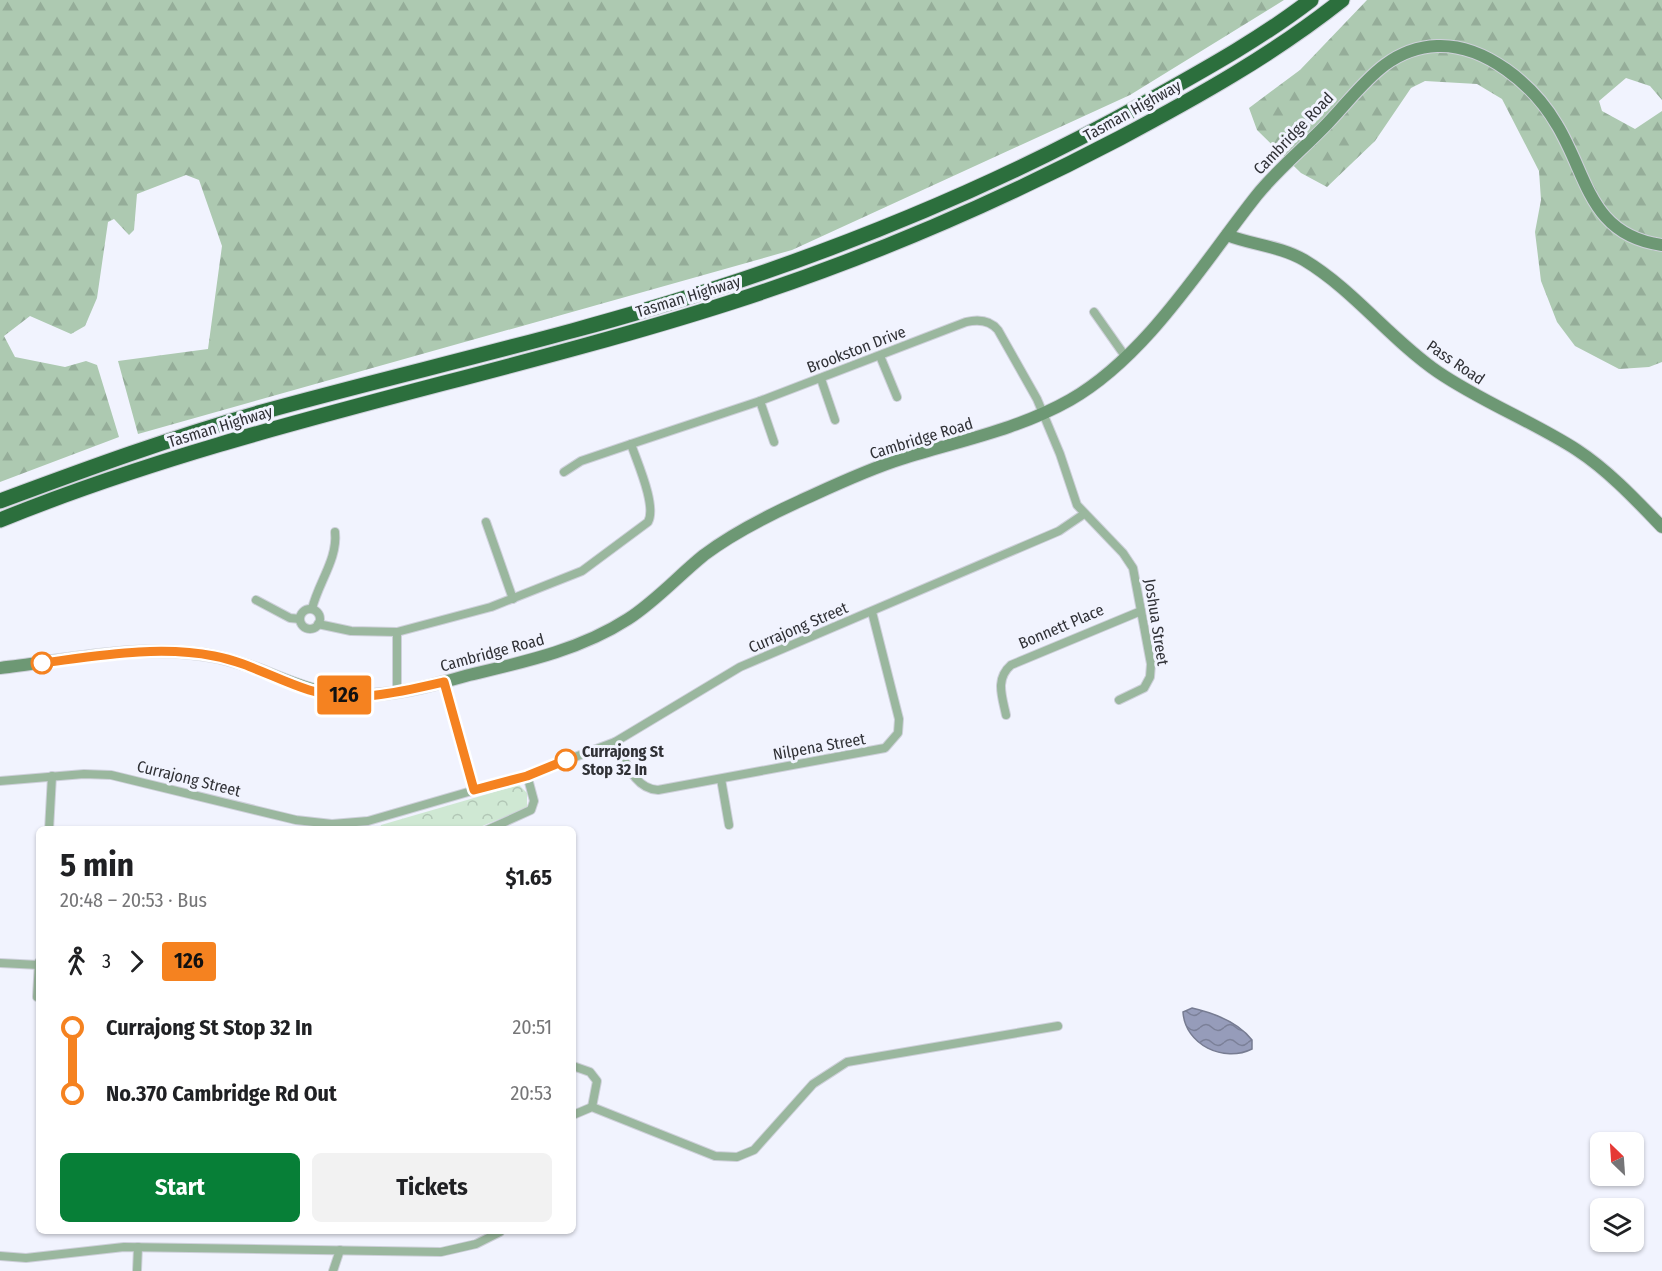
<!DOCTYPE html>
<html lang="en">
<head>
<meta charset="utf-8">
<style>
	:root { --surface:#fff; --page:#f2f2f2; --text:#202124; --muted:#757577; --accent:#077f37 }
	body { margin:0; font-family:"Fira Sans Condensed",sans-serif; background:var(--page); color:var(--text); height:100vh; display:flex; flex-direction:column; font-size:22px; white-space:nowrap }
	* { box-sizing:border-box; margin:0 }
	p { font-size:20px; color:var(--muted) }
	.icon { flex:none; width:33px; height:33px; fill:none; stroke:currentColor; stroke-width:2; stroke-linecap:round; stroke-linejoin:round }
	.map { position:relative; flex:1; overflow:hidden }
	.drawer { position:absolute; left:36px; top:826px; width:540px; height:408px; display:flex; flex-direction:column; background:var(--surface); border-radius:9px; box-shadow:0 2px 4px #0004 }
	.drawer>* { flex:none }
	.badge { padding:0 12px; border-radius:4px; font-size:21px; line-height:39px }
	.needle { width:39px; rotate:335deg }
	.fabs { position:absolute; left:1590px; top:1132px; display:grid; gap:12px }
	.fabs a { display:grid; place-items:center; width:54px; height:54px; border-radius:9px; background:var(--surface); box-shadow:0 2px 4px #0004; font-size:30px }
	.map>.badge { position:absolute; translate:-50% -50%; box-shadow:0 0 0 3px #fff }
	.legs { display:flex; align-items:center; gap:9px; height:66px; padding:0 24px; font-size:20px }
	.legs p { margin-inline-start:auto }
	.head { display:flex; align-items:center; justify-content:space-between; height:102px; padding:0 24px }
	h1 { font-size:33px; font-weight:700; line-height:45px }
	.cta { display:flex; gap:12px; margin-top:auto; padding:12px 24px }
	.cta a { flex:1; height:69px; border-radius:9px; background:var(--accent); color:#fff; font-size:24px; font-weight:700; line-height:69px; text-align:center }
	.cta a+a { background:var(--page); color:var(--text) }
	ul { padding:0 24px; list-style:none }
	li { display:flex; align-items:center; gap:21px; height:66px; font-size:22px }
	li i { display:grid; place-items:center; width:9px; height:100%; margin:0 8px; background:currentColor }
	li i::after { content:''; width:15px; height:15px; margin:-8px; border:4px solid; border-radius:50%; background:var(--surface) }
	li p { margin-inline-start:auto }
	li:first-child i { background:linear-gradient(#0000 50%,currentColor 0) }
	li:last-child i { background:linear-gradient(currentColor 50%,#0000 0) }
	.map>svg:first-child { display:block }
	.forest { fill:url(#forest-firs) }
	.park { fill:url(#park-crowns) }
	.water { fill:url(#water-waves); stroke:#777c92; stroke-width:1.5 }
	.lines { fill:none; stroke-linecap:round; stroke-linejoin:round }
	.minor-casing { stroke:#ced0da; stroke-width:10 }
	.secondary-casing { stroke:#ced0da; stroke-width:14 }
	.motorway-casing { stroke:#ced0da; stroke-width:17 }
	.minor { stroke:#9ab79e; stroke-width:8 }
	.secondary { stroke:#6d9874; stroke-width:12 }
	.motorway { stroke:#2c6f3d; stroke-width:15 }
	.line-1-casing { stroke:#fff; stroke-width:14 }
	.line-1 { stroke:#f58220; stroke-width:9 }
	.stop-1-dot { fill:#fff; stroke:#f58220; stroke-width:3 }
	.labels { text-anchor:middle; stroke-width:6; stroke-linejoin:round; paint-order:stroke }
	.street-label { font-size:16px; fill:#303136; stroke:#f1f3fe }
	.stop-label { font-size:16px; font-weight:bold; fill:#303136; stroke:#f1f3fe; text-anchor:start }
</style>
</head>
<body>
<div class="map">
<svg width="1662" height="1271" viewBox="0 0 1662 1271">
	<defs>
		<pattern id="forest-firs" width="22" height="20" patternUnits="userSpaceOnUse" patternTransform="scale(1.5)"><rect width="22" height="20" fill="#adc9b1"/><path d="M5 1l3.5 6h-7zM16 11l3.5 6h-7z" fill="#95ad99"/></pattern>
		<pattern id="park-crowns" width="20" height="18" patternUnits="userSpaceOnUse" patternTransform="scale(1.5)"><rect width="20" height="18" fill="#cfe8d3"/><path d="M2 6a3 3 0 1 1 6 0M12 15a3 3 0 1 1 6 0" fill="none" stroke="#b2c7b6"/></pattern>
		<pattern id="water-waves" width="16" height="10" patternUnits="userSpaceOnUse" patternTransform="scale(1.5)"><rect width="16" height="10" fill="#969cba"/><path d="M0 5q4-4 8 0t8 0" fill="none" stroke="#7b8098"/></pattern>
	</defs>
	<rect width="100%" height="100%" fill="#f1f3fe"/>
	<g class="forest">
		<path d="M0,0H1284L1130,95L792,250L138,434L118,361L208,349L222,246L199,180L186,175L137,194L134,230L129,235L114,219L108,222L97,298L85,326L71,334L30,316L4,336L15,357L65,367L86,361L97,365L119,437L0,482Z"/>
		<path d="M1367,0H1662V100L1650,86L1626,78L1599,101L1602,111L1635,129L1662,111V362L1649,367L1619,369L1575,346L1557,322L1541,281L1535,232L1541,200L1539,171L1502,99L1477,84L1425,81L1411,88L1375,141L1327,187L1301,173L1257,130L1249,108L1300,70Z"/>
	</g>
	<path class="park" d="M519,785L527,793V808L475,829L379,830L381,825Z"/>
	<path class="water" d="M1192,1008C1214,1013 1238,1022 1252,1040V1049C1224,1063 1185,1045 1183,1012Z"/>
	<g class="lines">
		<g class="minor-casing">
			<g id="minor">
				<path d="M1094,312L1125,356"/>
				<path d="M880,356L897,397"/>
				<path d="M821,379L835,420"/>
				<path d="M760,401L774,442"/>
				<path d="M631,444L760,401L966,322C979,319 990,320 998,330L1037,399L1060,454L1077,505L1123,553L1133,568L1151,664L1150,677L1144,688L1119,700"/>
				<path d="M486,522L513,599"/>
				<path d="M256,600L290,618L300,619"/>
				<path d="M312,609C318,583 338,559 335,532"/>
				<circle cx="310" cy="619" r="10"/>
				<path d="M318,624L351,631L397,632L491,607L582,571L648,522C657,506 637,462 631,444L581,461L564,472"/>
				<path d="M444,682L474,790"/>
				<path d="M397,693V632"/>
				<path d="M1006,715C1002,696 995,679 1011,665L1141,611"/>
				<path d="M615,742C626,761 634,789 658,790L885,748L898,733L899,719L872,612"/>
				<path d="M721,779L729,825"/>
				<path d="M0,781L84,774L111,775L296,820L332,824L368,821L527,775L615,742L740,667L1059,531L1084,514"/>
				<path d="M49,830L52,776"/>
				<path d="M487,830L531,810L534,801L527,775"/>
				<path d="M0,963L39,965"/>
				<path d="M37,997L39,962"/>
				<path d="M573,1066L590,1072L597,1081L592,1107"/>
				<path d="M573,1115L592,1107L715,1156L737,1157L754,1150L813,1084L847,1062L1058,1026"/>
				<path d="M0,1256L26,1258L124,1247L441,1252L476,1244L500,1232"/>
				<path d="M137,1271L138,1247"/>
				<path d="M333,1271L340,1250"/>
			</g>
		</g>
		<g class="secondary-casing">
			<g id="secondary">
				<path d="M1227,235C1252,245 1280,246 1304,260C1354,290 1390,339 1438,372C1482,402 1532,421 1577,450C1609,471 1636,500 1662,527"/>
				<path d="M0,668C70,660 148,642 218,657C276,670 306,700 372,695C405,693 437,684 469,675C524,662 580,650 628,619C656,601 678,576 704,555C733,533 767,516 800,501C833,486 866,470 901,459C958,441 1017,430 1070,400C1147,356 1203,263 1257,195C1278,169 1304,148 1327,124C1360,90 1385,48 1437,46C1485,44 1534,85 1557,125C1588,176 1589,235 1662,245"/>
			</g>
		</g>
		<g class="motorway-casing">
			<g id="motorway">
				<path d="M0,501C86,469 173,437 262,412C414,370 570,336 720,287C866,239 1009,179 1143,104C1200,72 1259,40 1311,0"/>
				<path d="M0,520C237,424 489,380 732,302C866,259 996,203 1120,138C1197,97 1274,54 1342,0"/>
			</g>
		</g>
		<use href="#minor" class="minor"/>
		<use href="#secondary" class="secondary"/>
		<use href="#motorway" class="motorway"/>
	</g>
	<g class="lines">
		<g class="line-1-casing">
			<path id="line-1" d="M42,663C97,656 158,645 214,656C247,662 277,680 309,690C353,704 401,692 444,682L474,790L527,776L566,760"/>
		</g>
		<use href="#line-1" class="line-1"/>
	</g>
	<g class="stop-1-dot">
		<circle cx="42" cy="663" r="10"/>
		<circle cx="566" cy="760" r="10"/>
	</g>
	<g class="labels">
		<g class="street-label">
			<text transform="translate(1132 110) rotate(-29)" y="6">Tasman Highway</text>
			<text transform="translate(1293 133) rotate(-46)" y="6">Cambridge Road</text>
			<text transform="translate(688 296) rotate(-17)" y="6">Tasman Highway</text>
			<text transform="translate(856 349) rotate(-21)" y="6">Brookston Drive</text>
			<text transform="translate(1456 362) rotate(34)" y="6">Pass Road</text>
			<text transform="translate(220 426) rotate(-17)" y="6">Tasman Highway</text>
			<text transform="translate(921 438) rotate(-17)" y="6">Cambridge Road</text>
			<text transform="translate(1157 622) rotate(81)" y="6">Joshua Street</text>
			<text transform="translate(1061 626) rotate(-23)" y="6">Bonnett Place</text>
			<text transform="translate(798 627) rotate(-23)" y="6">Currajong Street</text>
			<text transform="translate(492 652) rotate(-15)" y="6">Cambridge Road</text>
			<text transform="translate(819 746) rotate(-10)" y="6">Nilpena Street</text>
			<text transform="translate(189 778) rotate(14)" y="6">Currajong Street</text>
		</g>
		<g class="stop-label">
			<text x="582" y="757">Currajong St<tspan x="582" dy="18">Stop 32 In</tspan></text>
		</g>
	</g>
</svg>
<div class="fabs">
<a><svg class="needle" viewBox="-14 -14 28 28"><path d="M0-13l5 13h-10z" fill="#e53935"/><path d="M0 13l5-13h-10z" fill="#757577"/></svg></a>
<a><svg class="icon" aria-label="layers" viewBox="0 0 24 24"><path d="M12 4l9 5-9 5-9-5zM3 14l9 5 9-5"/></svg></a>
</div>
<b class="badge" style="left:344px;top:695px;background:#f58220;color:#111">126</b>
<section class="drawer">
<div class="head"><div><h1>5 min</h1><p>20:48 – 20:53 · Bus</p></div><b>$1.65</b></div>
<div class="legs"><svg class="icon" aria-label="walk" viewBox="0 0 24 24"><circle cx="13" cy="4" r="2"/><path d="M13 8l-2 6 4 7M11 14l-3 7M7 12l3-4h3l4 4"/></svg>3<svg class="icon" aria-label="forward" viewBox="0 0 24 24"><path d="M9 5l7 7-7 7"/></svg><b class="badge" style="background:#f58220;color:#111">126</b></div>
<ul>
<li><i style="color:#f58220"></i><b>Currajong St Stop 32 In</b><p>20:51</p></li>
<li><i style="color:#f58220"></i><b>No.370 Cambridge Rd Out</b><p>20:53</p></li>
</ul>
<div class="cta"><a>Start</a><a>Tickets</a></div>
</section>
</div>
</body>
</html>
